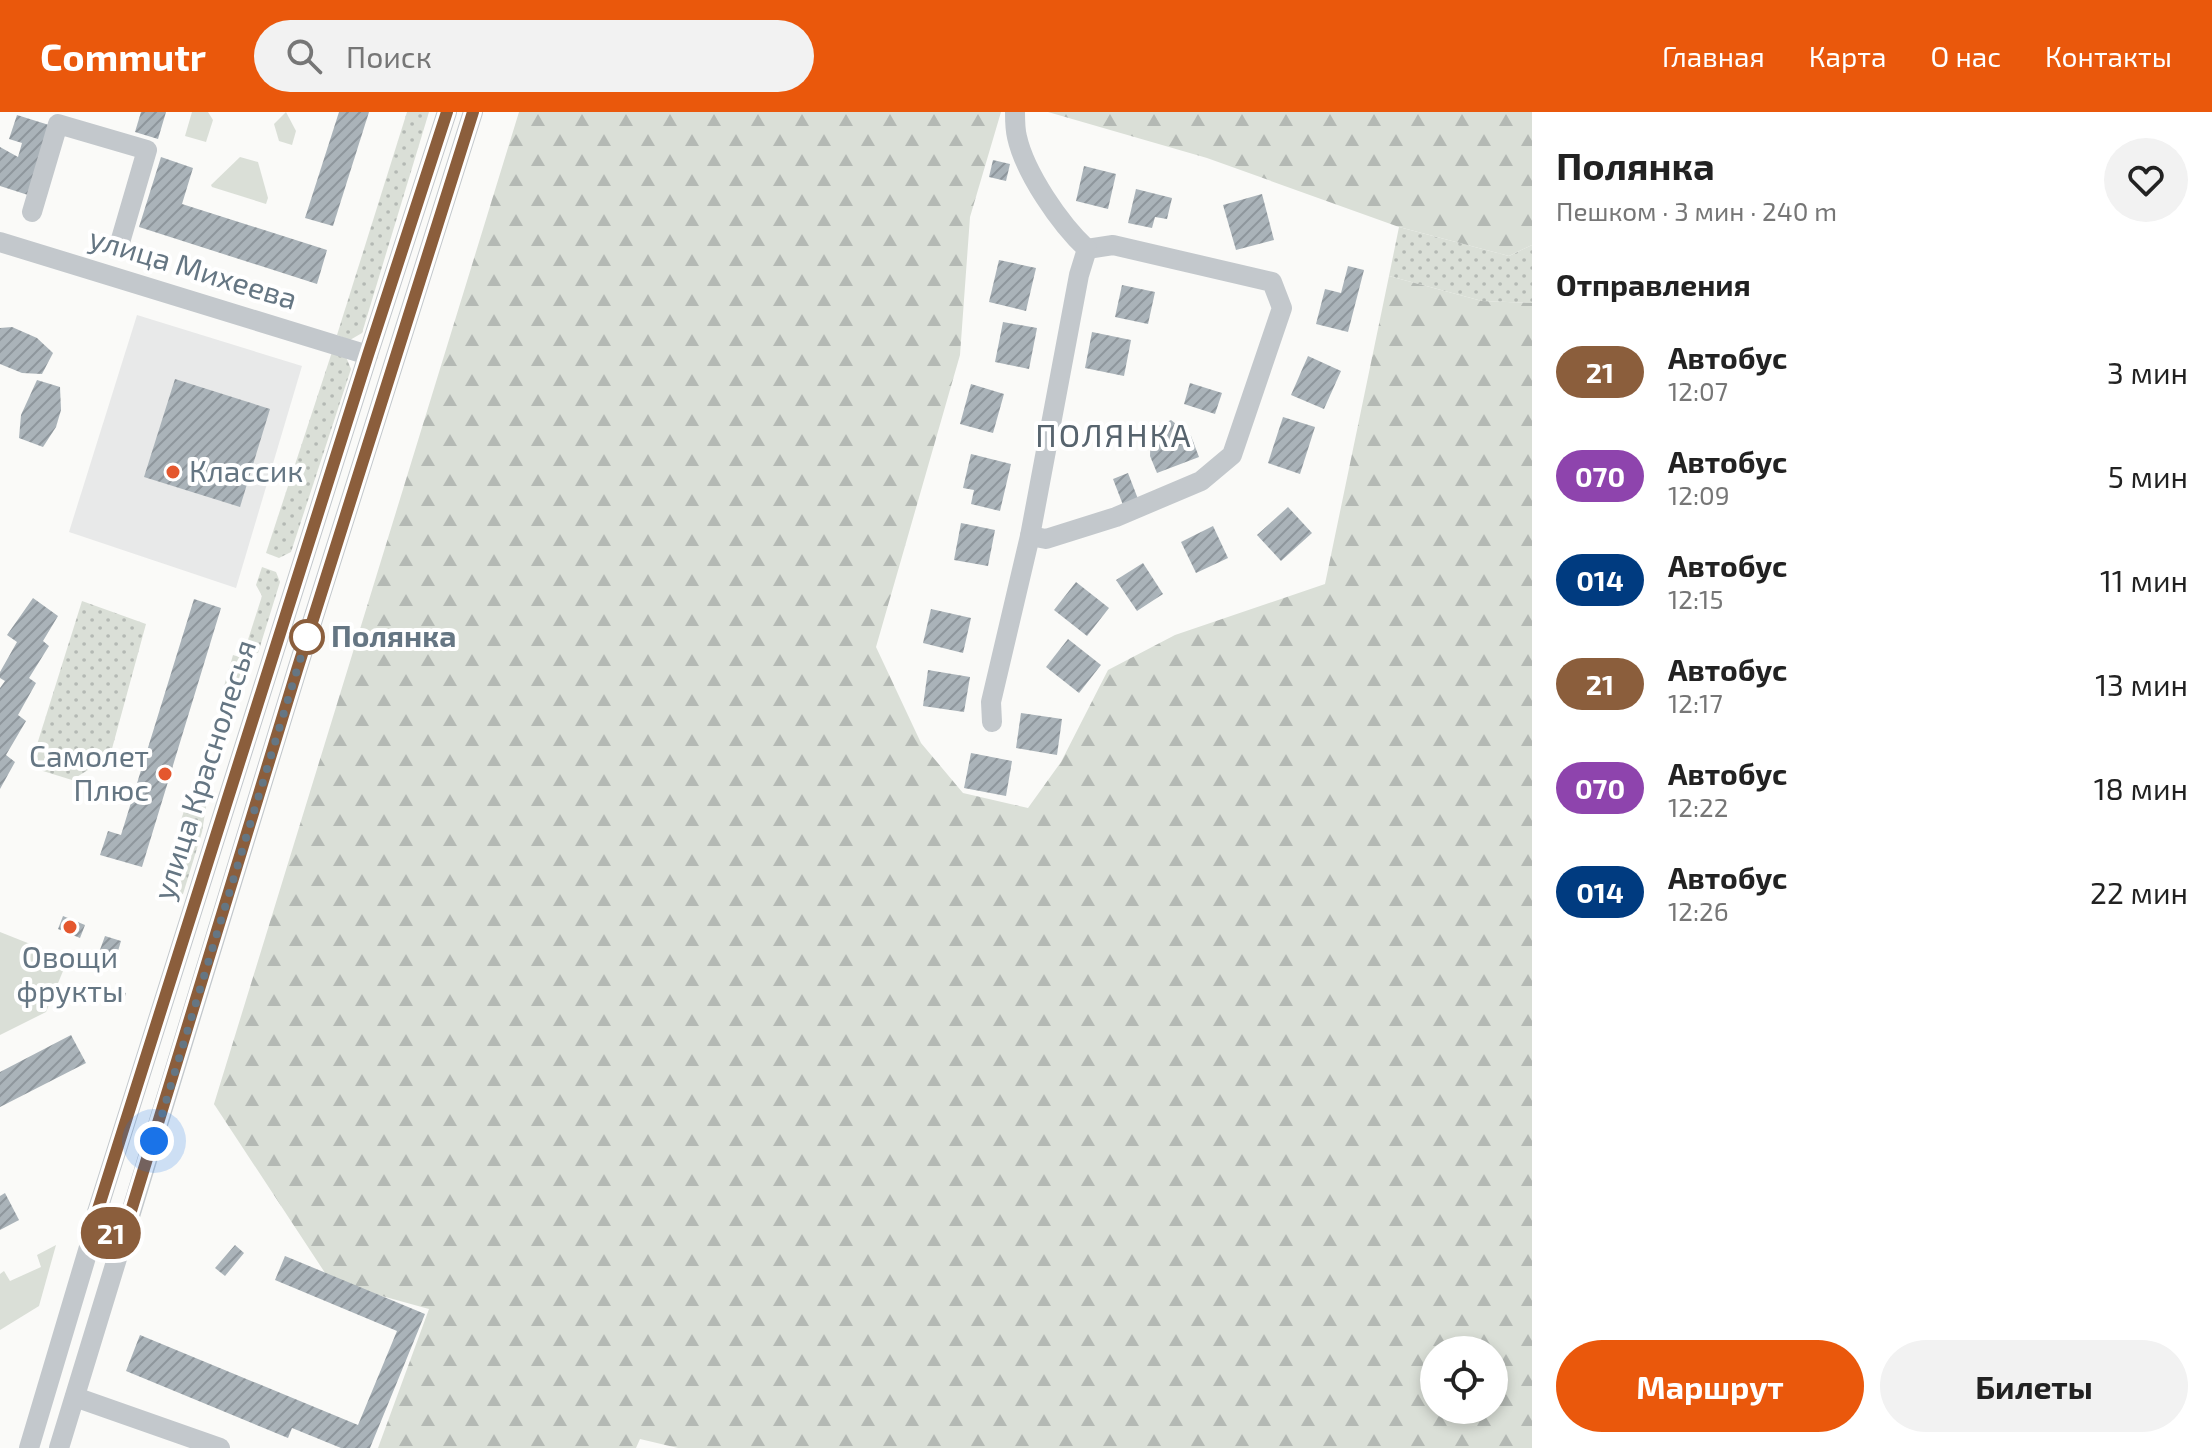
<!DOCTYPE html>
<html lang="ru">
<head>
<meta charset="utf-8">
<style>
	:root { --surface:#fff; --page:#f2f2f2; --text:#222; --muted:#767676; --accent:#ea580c }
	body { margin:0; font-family:"Exo 2",sans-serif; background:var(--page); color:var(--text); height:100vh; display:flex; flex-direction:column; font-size:30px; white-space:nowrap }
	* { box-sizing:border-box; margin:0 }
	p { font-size:26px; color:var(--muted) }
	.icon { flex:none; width:44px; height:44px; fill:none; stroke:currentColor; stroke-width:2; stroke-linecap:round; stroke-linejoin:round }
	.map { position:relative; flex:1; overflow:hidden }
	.side { display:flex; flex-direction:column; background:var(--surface); width:680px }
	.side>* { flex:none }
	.badge { padding:0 16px; border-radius:26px; font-size:28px; line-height:52px }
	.tools { position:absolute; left:1420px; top:1224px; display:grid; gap:16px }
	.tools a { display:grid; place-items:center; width:88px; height:88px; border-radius:50%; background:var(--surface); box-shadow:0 4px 12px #0003; font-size:40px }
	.you { position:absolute; width:40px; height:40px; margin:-20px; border:6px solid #fff; border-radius:50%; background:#1a73e8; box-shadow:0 0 0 12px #1a73e833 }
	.map>.badge { position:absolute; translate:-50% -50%; box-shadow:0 0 0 4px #fff }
	h2 { padding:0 24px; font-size:30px; line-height:72px }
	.round { display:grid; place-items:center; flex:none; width:84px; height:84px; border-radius:42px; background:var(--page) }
	.head { display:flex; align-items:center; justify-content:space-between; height:136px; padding:0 24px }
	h1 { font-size:38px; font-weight:700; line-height:60px }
	.button { display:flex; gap:16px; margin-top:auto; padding:16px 24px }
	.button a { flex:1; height:92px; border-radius:48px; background:var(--accent); color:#fff; font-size:32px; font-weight:700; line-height:92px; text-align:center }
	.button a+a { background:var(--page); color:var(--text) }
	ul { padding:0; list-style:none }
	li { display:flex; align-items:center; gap:24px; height:104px; padding:0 24px }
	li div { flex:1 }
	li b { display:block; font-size:30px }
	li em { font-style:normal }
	li .badge { min-width:88px; font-weight:700; text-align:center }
	header { display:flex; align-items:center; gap:48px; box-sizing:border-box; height:112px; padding:0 40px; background:var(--accent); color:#fff }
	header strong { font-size:38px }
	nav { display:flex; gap:44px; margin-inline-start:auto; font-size:28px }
	.search { width:560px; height:72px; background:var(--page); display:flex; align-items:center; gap:20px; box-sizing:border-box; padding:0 28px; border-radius:44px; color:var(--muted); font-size:30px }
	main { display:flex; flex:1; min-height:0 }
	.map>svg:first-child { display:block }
	.built { fill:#e8e9e9 }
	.grass { fill:url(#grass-dots) }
	.forest { fill:url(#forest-firs); fill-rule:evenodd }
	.park { fill:#dadfd7 }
	.building { fill:url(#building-hatch) }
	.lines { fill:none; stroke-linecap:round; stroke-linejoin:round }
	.minor { stroke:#c3c8cc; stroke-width:20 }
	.line-casing { stroke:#fff; stroke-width:18 }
	.line { stroke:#8b5e3c; stroke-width:12 }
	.walk { stroke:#657683; stroke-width:8; stroke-dasharray:0 14.4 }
	.poi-dot { fill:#e4572e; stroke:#fff; stroke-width:3 }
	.stop-dot { fill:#fff; stroke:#8b5e3c; stroke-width:4 }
	.labels { text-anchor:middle; stroke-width:8; stroke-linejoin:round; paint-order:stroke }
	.street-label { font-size:30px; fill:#657683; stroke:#fff }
	.poi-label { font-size:30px; fill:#657683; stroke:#fff; text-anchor:start }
	.stop-label { font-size:30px; font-weight:bold; fill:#657683; stroke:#fff; text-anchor:start }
	.neighbourhood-label { font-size:32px; letter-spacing:2px; fill:#57646e; stroke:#fff }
</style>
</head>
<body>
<header>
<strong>Commutr</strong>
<div class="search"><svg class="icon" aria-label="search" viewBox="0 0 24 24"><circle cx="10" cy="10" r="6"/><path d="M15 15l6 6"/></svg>Поиск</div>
<nav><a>Главная</a><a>Карта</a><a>О нас</a><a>Контакты</a></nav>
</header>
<main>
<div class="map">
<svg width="1532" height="1336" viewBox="0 0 1532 1336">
	<defs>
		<pattern id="grass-dots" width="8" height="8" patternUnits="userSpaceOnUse" patternTransform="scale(2)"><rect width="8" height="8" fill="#dadfd7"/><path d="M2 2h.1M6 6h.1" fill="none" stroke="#b4b9b4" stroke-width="1.8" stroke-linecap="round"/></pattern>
		<pattern id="forest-firs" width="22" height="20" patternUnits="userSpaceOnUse" patternTransform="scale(2)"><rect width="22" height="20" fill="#dadfd7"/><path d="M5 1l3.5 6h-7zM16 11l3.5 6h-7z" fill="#b4b9b4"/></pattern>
		<pattern id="building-hatch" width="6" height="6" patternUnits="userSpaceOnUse" patternTransform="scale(2)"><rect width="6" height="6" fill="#aab3b9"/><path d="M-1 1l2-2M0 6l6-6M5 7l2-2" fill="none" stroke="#8e969c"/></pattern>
	</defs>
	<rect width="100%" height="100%" fill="#fafaf8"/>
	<path class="built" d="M137,203L302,254L236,476L69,420Z"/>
	<g class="grass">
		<path d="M407,0H429L362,221L350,228L337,223Z"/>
		<path d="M1399,115L1509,144L1532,133V191L1482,189L1389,164Z"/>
		<path d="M332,240L346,245L351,257L291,440L279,446L266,441Z"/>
		<path d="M262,455L276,460L280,470L258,541L245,537L262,484L256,473Z"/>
		<path d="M82,489L146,512L110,644L72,668L30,655Z"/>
		<path d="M233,543L249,548L230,588L221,585Z"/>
		<path d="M193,672L209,676L202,720L183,782L174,787L179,714Z"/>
	</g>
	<g class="forest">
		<path d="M519,0H1001L970,105L960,243L876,535L921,631L963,681L1028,696L1061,650L1108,558L1175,523L1325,472L1389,164L1482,189L1532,191V1336H678L640,1327L636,1336H378L429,1197L331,1170L214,992ZM1434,1238H1494V1298H1434Z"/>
		<path d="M1048,0H1532V133L1509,144L1399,115L1207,46Z"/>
	</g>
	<g class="park">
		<path d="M192,0H208L213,8L206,30L185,24Z"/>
		<path d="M286,0L296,19L292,33L279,29L274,12Z"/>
		<path d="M240,45L258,50L268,86L266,92L212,75L211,73Z"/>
		<path d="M0,820L68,847L46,900L0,923Z"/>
		<path d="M56,1133L39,1194L0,1218V1162L4,1159L10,1169L41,1155L37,1143Z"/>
	</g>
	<g class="building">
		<path d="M141,0H166L158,27L135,20Z"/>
		<path d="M339,0H369L333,114L305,106Z"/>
		<path d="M17,3L49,13L28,83L0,74V35L18,45L22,31L9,27Z"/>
		<path d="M161,45L193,56L182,92L327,138L317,172L139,115Z"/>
		<path d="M993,48L1010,52L1006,69L989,65Z"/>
		<path d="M1084,54L1116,62L1108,97L1076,89Z"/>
		<path d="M1136,77L1172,86L1167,107L1155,105L1152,116L1128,111Z"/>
		<path d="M1262,82L1274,128L1236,138L1223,93Z"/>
		<path d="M999,148L1036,156L1026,199L989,190Z"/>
		<path d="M1348,154L1364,158L1348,220L1316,212L1325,177L1341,181Z"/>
		<path d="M1122,173L1155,180L1148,212L1115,205Z"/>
		<path d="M1003,210L1037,216L1029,257L995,250Z"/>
		<path d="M12,215L37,226L53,241L42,262L22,261L0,252V216Z"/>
		<path d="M1092,220L1131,228L1124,264L1085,256Z"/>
		<path d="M1308,244L1341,259L1324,297L1291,283Z"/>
		<path d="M175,267L270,297L240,395L144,365Z"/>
		<path d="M37,268L60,275L61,298L56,315L43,335L19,326L21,303Z"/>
		<path d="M1190,271L1222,281L1215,302L1184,292Z"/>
		<path d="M971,272L1004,282L993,321L960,312Z"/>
		<path d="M1283,305L1315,315L1300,362L1268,351Z"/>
		<path d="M1171,308L1191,324L1199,345L1157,361L1150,344L1151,318Z"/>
		<path d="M971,342L1011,352L1000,399L971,392L974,378L963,376Z"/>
		<path d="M1128,361L1138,387L1123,393L1113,367Z"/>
		<path d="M1288,395L1312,421L1281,449L1257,423Z"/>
		<path d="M961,411L995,418L988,454L954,448Z"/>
		<path d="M1213,414L1228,446L1196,461L1181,430Z"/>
		<path d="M1143,451L1163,482L1137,499L1116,468Z"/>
		<path d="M1076,470L1109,496L1087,524L1054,498Z"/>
		<path d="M33,486L58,504L43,529L49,534L29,566L36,571L18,603L26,609L6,643L15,650L0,677V576L5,569L0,566V560L17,530L7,523Z"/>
		<path d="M194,487L221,496L142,755L100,743L108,719L121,723Z"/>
		<path d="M931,497L971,506L963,541L923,531Z"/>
		<path d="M1068,527L1101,553L1079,581L1046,555Z"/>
		<path d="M928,558L970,565L964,600L923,594Z"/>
		<path d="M1021,601L1062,607L1057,643L1016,636Z"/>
		<path d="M971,641L1012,649L1006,684L964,676Z"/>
		<path d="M63,804L85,813L80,826L58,817Z"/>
		<path d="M105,824L121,829L114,852L97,846Z"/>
		<path d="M120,879L126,881L123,891L117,888Z"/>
		<path d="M71,923L86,951L0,995V960Z"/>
		<path d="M5,1081L19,1108L0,1118V1084Z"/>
		<path d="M235,1133L244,1141L225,1164L215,1156Z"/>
		<path d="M285,1144L425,1202L370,1336H341L292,1316L288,1326L126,1259L140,1223L358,1313L397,1219L275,1168Z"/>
	</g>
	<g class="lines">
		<g class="minor">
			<path d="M32,100L58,12L147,38L121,127"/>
			<path d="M0,130L368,243"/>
			<path d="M1030,424L1046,427L1116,405L1201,369L1232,343L1282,196L1272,170L1113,133L1087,137"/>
			<path d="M992,610L991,590L1030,424L1079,163L1087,137C1060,112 1025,61 1017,25C1015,17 1015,8 1015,0"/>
			<path d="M75,1285L220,1336"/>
			<path d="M29,1336L89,1135L92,1116L368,243L447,0"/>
			<path d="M59,1336L297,558L473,0"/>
		</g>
	</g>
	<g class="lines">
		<g class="line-casing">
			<path id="line" d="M447,0L368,243L92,1116L123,1125L297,558L473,0"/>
		</g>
		<use href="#line" class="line"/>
		<path class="walk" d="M154,1029L307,525"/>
	</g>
	<g class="poi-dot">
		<circle cx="173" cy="360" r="8"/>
		<circle cx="165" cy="662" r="8"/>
		<circle cx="70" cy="815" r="8"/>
	</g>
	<circle class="stop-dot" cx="307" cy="525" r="16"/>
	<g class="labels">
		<g class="street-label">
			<text transform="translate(193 157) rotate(17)" y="10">улица Михеева</text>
			<text transform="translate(205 658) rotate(-72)" y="10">улица Краснолесья</text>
		</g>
		<g class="poi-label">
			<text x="189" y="370">Классик</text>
			<text x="149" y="655" text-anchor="end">Самолет<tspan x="149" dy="34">Плюс</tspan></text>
			<text x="70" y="856" text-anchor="middle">Овощи<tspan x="70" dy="34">фрукты</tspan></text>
		</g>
		<g class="stop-label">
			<text x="331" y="535">Полянка</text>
		</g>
		<g class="neighbourhood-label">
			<text x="1114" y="335">ПОЛЯНКА</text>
		</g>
	</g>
</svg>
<div class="tools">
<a><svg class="icon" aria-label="locate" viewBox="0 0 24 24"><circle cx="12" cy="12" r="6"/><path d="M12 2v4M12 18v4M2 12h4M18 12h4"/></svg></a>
</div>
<div class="you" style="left:154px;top:1029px"></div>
<b class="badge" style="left:111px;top:1121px;background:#8b5e3c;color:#fff">21</b>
</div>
<section class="side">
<div class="head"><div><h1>Полянка</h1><p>Пешком · 3 мин · 240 m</p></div><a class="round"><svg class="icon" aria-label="heart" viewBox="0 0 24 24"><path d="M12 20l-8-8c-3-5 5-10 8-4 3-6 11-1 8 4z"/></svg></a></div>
<h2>Отправления</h2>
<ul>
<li><span class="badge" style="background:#8b5e3c;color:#fff">21</span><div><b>Автобус</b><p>12:07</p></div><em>3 мин</em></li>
<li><span class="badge" style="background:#8e44ad;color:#fff">070</span><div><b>Автобус</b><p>12:09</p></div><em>5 мин</em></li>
<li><span class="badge" style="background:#003b80;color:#fff">014</span><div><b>Автобус</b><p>12:15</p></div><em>11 мин</em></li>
<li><span class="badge" style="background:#8b5e3c;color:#fff">21</span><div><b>Автобус</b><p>12:17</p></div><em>13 мин</em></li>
<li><span class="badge" style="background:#8e44ad;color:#fff">070</span><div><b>Автобус</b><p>12:22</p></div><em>18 мин</em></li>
<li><span class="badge" style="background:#003b80;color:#fff">014</span><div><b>Автобус</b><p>12:26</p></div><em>22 мин</em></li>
</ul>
<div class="button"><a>Маршрут</a><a>Билеты</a></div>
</section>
</main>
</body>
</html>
